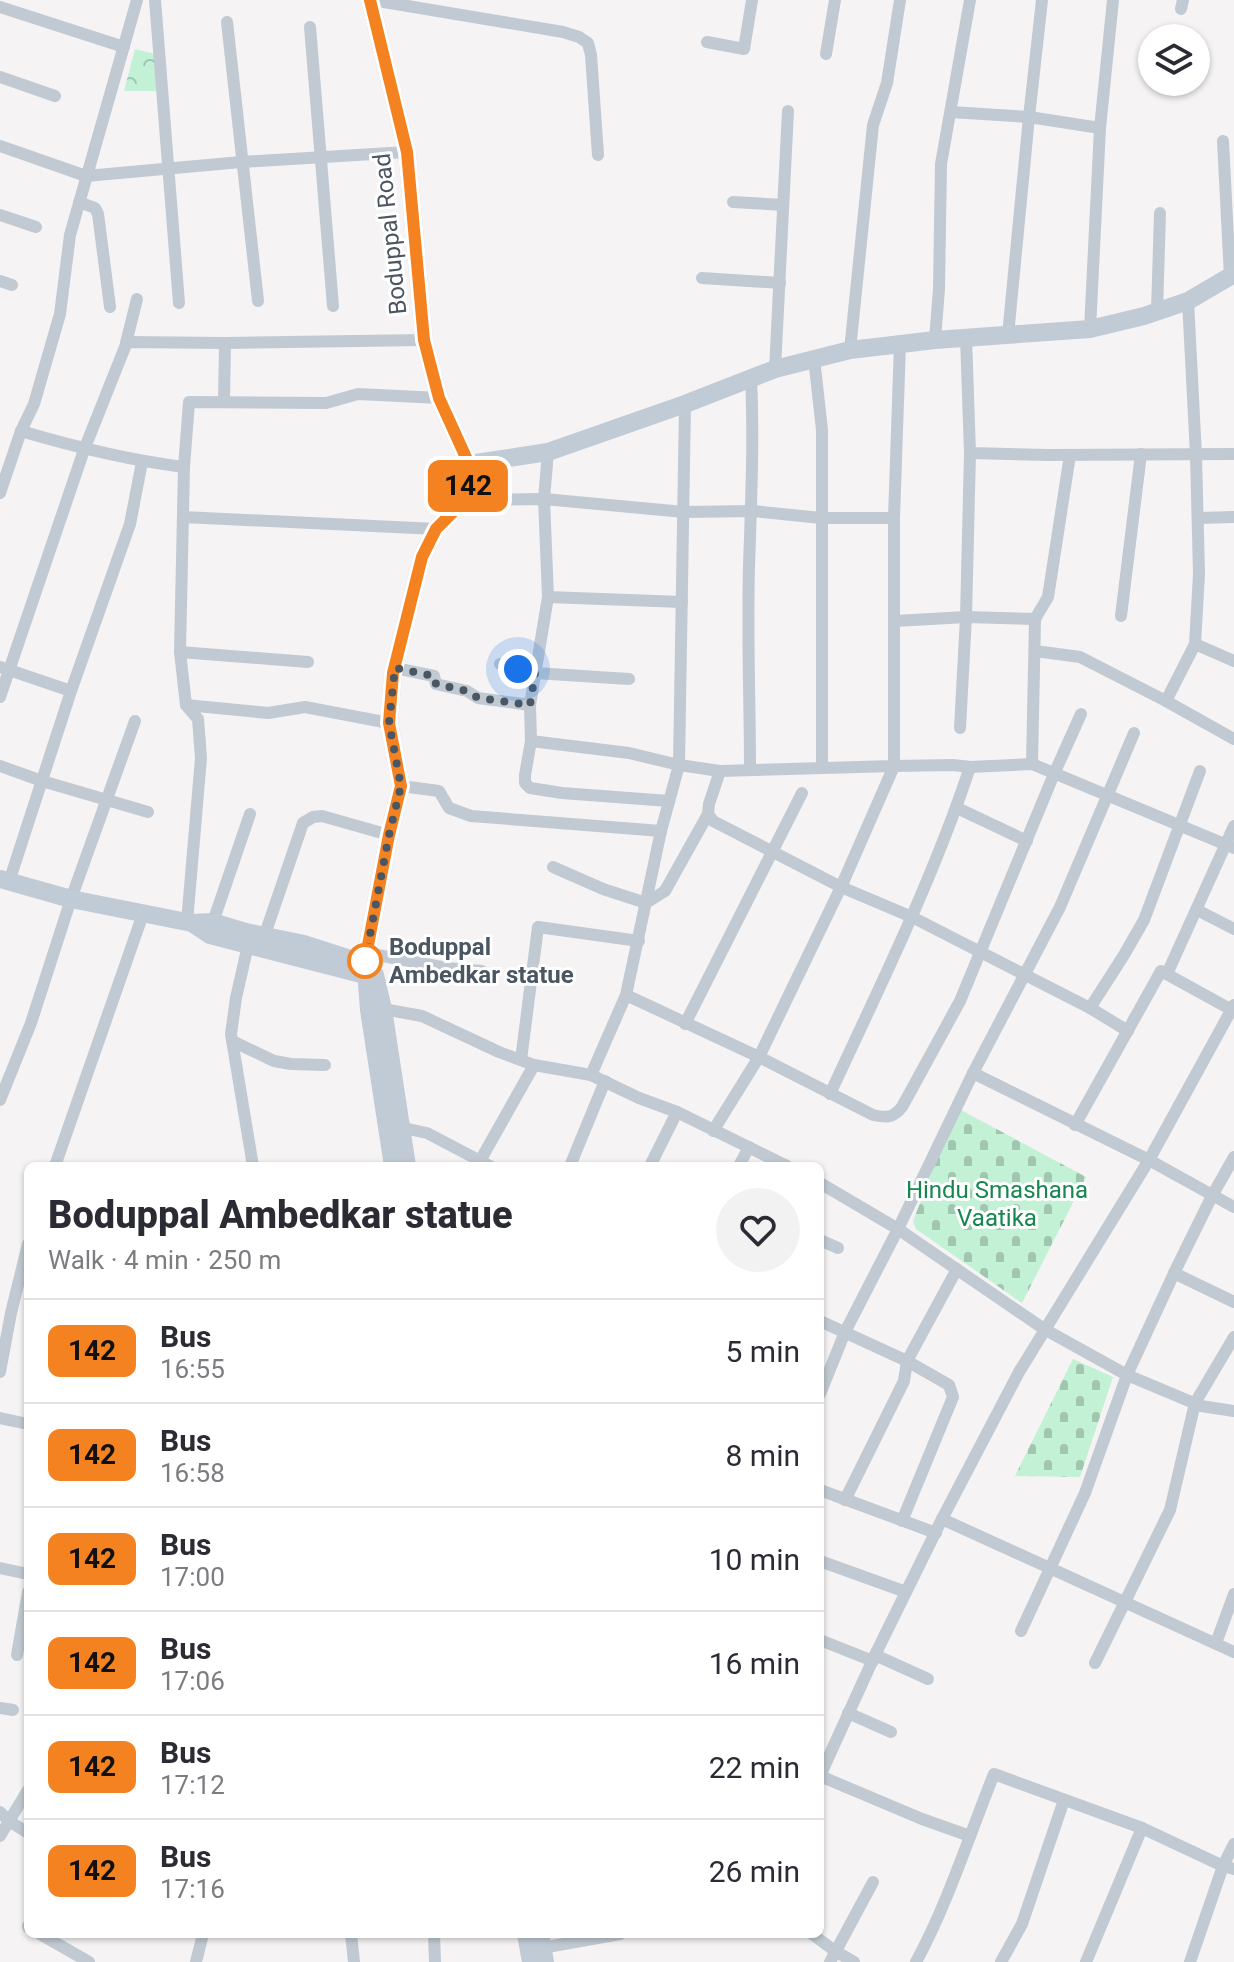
<!DOCTYPE html>
<html lang="en">
<head>
<meta charset="utf-8">
<style>
	:root { --surface:#fff; --page:#f2f2f3; --text:#2b2b33; --muted:#7c7c81; --line:#e1e1e2 }
	body { margin:0; font-family:Roboto,sans-serif; background:var(--page); color:var(--text); height:100vh; display:flex; flex-direction:column; font-size:30px; white-space:nowrap }
	* { box-sizing:border-box; margin:0 }
	p { font-size:26px; color:var(--muted) }
	.icon { flex:none; width:44px; height:44px; fill:none; stroke:currentColor; stroke-width:2; stroke-linecap:round; stroke-linejoin:round }
	.map { position:relative; flex:1; overflow:hidden }
	.panel { position:absolute; left:24px; top:1162px; width:800px; height:776px; display:flex; flex-direction:column; background:var(--surface); border-radius:12px; box-shadow:0 2px 6px #0004 }
	.panel>* { flex:none }
	.badge { padding:0 16px; border-radius:12px; font-size:28px; line-height:52px }
	.controls { position:absolute; left:1138px; top:24px; display:grid; gap:16px }
	.controls a { display:grid; place-items:center; width:72px; height:72px; border-radius:50%; background:var(--surface); box-shadow:0 2px 6px #0004; font-size:40px }
	.you { position:absolute; width:40px; height:40px; margin:-20px; border:6px solid #fff; border-radius:50%; background:#1a73e8; box-shadow:0 0 0 12px #1a73e833 }
	.map>.badge { position:absolute; translate:-50% -50%; box-shadow:0 0 0 4px #fff }
	.round { display:grid; place-items:center; flex:none; width:84px; height:84px; border-radius:42px; background:var(--page) }
	.overview { display:flex; align-items:center; justify-content:space-between; height:136px; padding:0 24px }
	h1 { font-size:38px; font-weight:800; line-height:60px }
	ul { padding:0; list-style:none }
	li { display:flex; align-items:center; gap:24px; height:104px; padding:0 24px; border-top:2px solid var(--line) }
	li div { flex:1 }
	li b { display:block; font-size:30px }
	li em { font-style:normal }
	li .badge { min-width:88px; font-weight:700; text-align:center }
	.map>svg:first-child { display:block }
	.cemetery { fill:url(#cemetery-stones) }
	.park { fill:url(#park-crowns) }
	.lines { fill:none; stroke-linecap:round; stroke-linejoin:round }
	.street { stroke:#c1cad2; stroke-width:12 }
	.secondary { stroke:#c1cbd6; stroke-width:18 }
	.line-casing { stroke:#fff; stroke-width:18 }
	.line { stroke:#f58220; stroke-width:12 }
	.walk { stroke:#4a5661; stroke-width:8; stroke-dasharray:0 14.4 }
	.stop-dot { fill:#fff; stroke:#f58220; stroke-width:4 }
	.labels { text-anchor:middle; stroke-width:6; stroke-linejoin:round; paint-order:stroke }
	.street-label { font-size:24px; fill:#4a5661; stroke:#fff }
	.stop-label { font-size:24px; font-weight:bold; fill:#4a5661; stroke:#fff; text-anchor:start }
	.park-label { font-size:24px; fill:#17864f; stroke:#fff }
</style>
</head>
<body>
<div class="map">
<svg width="1234" height="1962" viewBox="0 0 1234 1962">
	<defs>
		<pattern id="cemetery-stones" width="16" height="16" patternUnits="userSpaceOnUse" patternTransform="scale(2)"><rect width="16" height="16" fill="#c3f1d5"/><path d="M2 7V4a2 2 0 0 1 4 0v3zM10 15v-3a2 2 0 0 1 4 0v3z" fill="#a0c6b0"/></pattern>
		<pattern id="park-crowns" width="20" height="18" patternUnits="userSpaceOnUse" patternTransform="scale(2)"><rect width="20" height="18" fill="#c3f1d5"/><path d="M2 6a3 3 0 1 1 6 0M12 15a3 3 0 1 1 6 0" fill="none" stroke="#a0c6b0"/></pattern>
	</defs>
	<rect width="100%" height="100%" fill="#f5f3f3"/>
	<g class="cemetery">
		<path d="M961,1110L1086,1177L1022,1303L916,1229L913,1221L942,1147Z"/>
		<path d="M1073,1359L1113,1377L1080,1477L1015,1476Z"/>
	</g>
	<path class="park" d="M135,49L155,54L157,91H124Z"/>
	<g class="lines">
		<g class="street">
			<path d="M155,0L179,303"/>
			<path d="M372,0L563,32L579,37L588,43L591,55L598,155"/>
			<path d="M0,7L124,47"/>
			<path d="M1181,9L1183,0"/>
			<path d="M227,22L258,301"/>
			<path d="M310,27L333,306"/>
			<path d="M707,42L744,49L752,0"/>
			<path d="M826,54L835,0"/>
			<path d="M0,77L55,96"/>
			<path d="M951,112L1029,117L1100,128"/>
			<path d="M1223,141L1230,277"/>
			<path d="M0,146L86,176L241,162L407,152"/>
			<path d="M79,202L95,208L98,214L110,307"/>
			<path d="M733,202L783,205"/>
			<path d="M0,215L36,227"/>
			<path d="M702,278L780,283"/>
			<path d="M0,281L12,285"/>
			<path d="M1157,312L1160,213"/>
			<path d="M1090,329L1100,128L1113,0"/>
			<path d="M1008,335L1029,117L1042,0"/>
			<path d="M966,337L970,453L1049,455L1234,454"/>
			<path d="M935,340L939,289L941,164L970,0"/>
			<path d="M126,343L137,299"/>
			<path d="M850,350L873,125L887,83L900,0"/>
			<path d="M814,358L822,430V767"/>
			<path d="M775,369L788,111"/>
			<path d="M224,402L225,343"/>
			<path d="M21,431C75,447 128,460 184,467"/>
			<path d="M548,452L544,499L548,597L530,705L531,741L525,775V783L530,788L562,793L669,801"/>
			<path d="M0,493L21,431L34,404L60,314L70,235L137,0"/>
			<path d="M465,500L544,499L684,512L753,511L821,518H894"/>
			<path d="M183,517L436,529"/>
			<path d="M1198,518L1234,517"/>
			<path d="M548,597L682,602"/>
			<path d="M1121,616L1141,454"/>
			<path d="M895,621L966,617L1035,619L1048,597L1070,455"/>
			<path d="M1195,644L1234,661"/>
			<path d="M1035,651L1080,657L1166,701L1234,739"/>
			<path d="M180,652L308,662"/>
			<path d="M500,664L535,673L629,679"/>
			<path d="M0,667L71,691"/>
			<path d="M395,668L434,676L436,684L467,691L478,698L530,705"/>
			<path d="M0,697L84,450L127,342L225,343L424,340"/>
			<path d="M1166,701L1195,644L1199,574L1196,455L1188,301"/>
			<path d="M186,705L268,713L305,707L389,723"/>
			<path d="M960,728L966,617L970,453"/>
			<path d="M531,741L629,753L679,765L720,771L894,766V518L900,344"/>
			<path d="M1032,764L1035,619"/>
			<path d="M0,766L42,781L148,812"/>
			<path d="M750,769C750,702 747,634 749,567C751,504 754,442 751,378"/>
			<path d="M720,771L709,804L708,814L713,821L841,887L912,917L1090,1008L1128,1031"/>
			<path d="M401,786L439,791L449,808L471,816L661,831"/>
			<path d="M957,808L1027,841"/>
			<path d="M553,867L603,889L646,903L665,891L708,814"/>
			<path d="M9,882L71,691L130,524L142,462"/>
			<path d="M1197,910L1234,929"/>
			<path d="M187,922L201,758L198,719L186,705L180,652L184,467L189,402L326,403L358,394L439,398"/>
			<path d="M213,922L250,814"/>
			<path d="M263,940L303,823L313,817L322,816L389,835"/>
			<path d="M248,945L236,998L231,1034L253,1166"/>
			<path d="M367,953L447,968L482,971"/>
			<path d="M1167,974L1234,826"/>
			<path d="M626,995L759,1057L873,1115C887,1118 893,1118 902,1107L960,1001L1054,774L1081,714"/>
			<path d="M1090,1008L1124,955L1144,920L1200,771"/>
			<path d="M383,1009L422,1016L499,1052L534,1065L591,1075L639,1098L677,1112L787,1166"/>
			<path d="M685,1024L802,793"/>
			<path d="M232,1041L274,1061L291,1064L325,1065"/>
			<path d="M521,1060L538,927L639,941"/>
			<path d="M973,1073L1060,907L1134,733"/>
			<path d="M591,1075L626,995L661,831L679,765L685,404"/>
			<path d="M830,1094C880,986 933,879 970,767"/>
			<path d="M0,1100L31,1023L71,899L135,721"/>
			<path d="M1075,1125L1161,971L1232,1010"/>
			<path d="M394,1126L427,1133L490,1166"/>
			<path d="M713,1131L759,1057L841,887L894,766L953,765L970,767L1032,764L1234,848"/>
			<path d="M480,1161L534,1065"/>
			<path d="M55,1166L143,914"/>
			<path d="M570,1166L605,1081"/>
			<path d="M650,1166L677,1112"/>
			<path d="M739,1166L749,1147"/>
			<path d="M820,1183L898,1229L1044,1329L1127,1375L1201,1406L1234,1411"/>
			<path d="M820,1240L838,1248"/>
			<path d="M1174,1273L1234,1302"/>
			<path d="M820,1321L907,1361L904,1381L845,1500"/>
			<path d="M0,1372L11,1313L28,1244"/>
			<path d="M820,1394L845,1332L898,1229L973,1073L1149,1160L1234,1207"/>
			<path d="M0,1418L28,1424"/>
			<path d="M820,1490L936,1533"/>
			<path d="M942,1519L1019,1372L1149,1160L1234,1005"/>
			<path d="M902,1521L953,1397L949,1385L907,1361L957,1269"/>
			<path d="M820,1561L906,1592"/>
			<path d="M0,1568L28,1574"/>
			<path d="M1021,1631L1085,1493L1127,1375L1176,1269L1212,1196L1234,1157"/>
			<path d="M820,1640L873,1661"/>
			<path d="M1216,1643L1234,1594"/>
			<path d="M17,1655L28,1592"/>
			<path d="M875,1655L928,1679"/>
			<path d="M1095,1663L1170,1510L1195,1403L1234,1337"/>
			<path d="M0,1708L13,1710"/>
			<path d="M848,1713L891,1732"/>
			<path d="M820,1776L875,1655L942,1519L1234,1652"/>
			<path d="M820,1776L922,1819L970,1836"/>
			<path d="M0,1812L9,1821L28,1833"/>
			<path d="M0,1836L28,1790"/>
			<path d="M28,1926V1927"/>
			<path d="M40,1934L89,1962"/>
			<path d="M351,1934L354,1962"/>
			<path d="M434,1934L435,1962"/>
			<path d="M812,1934L835,1951L854,1962"/>
			<path d="M536,1949L620,1934"/>
			<path d="M196,1962L203,1934"/>
			<path d="M830,1962L873,1882"/>
			<path d="M916,1962C948,1903 969,1836 994,1774L1142,1828L1223,1866L1234,1869"/>
			<path d="M1001,1962L1022,1924L1064,1800"/>
			<path d="M1086,1962L1142,1828"/>
			<path d="M1190,1962L1223,1866L1234,1844"/>
		</g>
		<g class="secondary">
			<path d="M469,464L548,452L685,404L775,369L850,350L935,340L1090,329L1144,316L1188,301L1234,274"/>
			<path d="M0,879L71,899L192,923L210,935L361,974"/>
			<path d="M192,923L213,922L246,932L304,944L363,963"/>
			<path d="M365,961L389,835L401,786L389,723L393,673L422,557L436,529L465,500L470,480L469,464L439,398L424,340L407,152L370,0"/>
			<path d="M375,975L383,1009L407,1166"/>
			<path d="M367,983L369,1010L393,1166"/>
			<path d="M526,1934L531,1962"/>
			<path d="M540,1934L545,1962"/>
		</g>
	</g>
	<g class="lines">
		<g class="line-casing">
			<path id="line" d="M365,961L389,835L401,786L389,723L393,673L422,557L436,529L465,500L470,480L469,464L439,398L424,340L407,152L370,0"/>
		</g>
		<use href="#line" class="line"/>
		<path class="walk" d="M365,961L389,835L401,786L389,723L395,668L434,676L436,684L467,691L478,698L530,705L535,673L518,669"/>
	</g>
	<circle class="stop-dot" cx="365" cy="961" r="16"/>
	<g class="labels">
		<g class="street-label">
			<text transform="translate(390 234) rotate(-96)" y="8">Boduppal Road</text>
		</g>
		<g class="stop-label">
			<text x="389" y="955">Boduppal<tspan x="389" dy="28">Ambedkar statue</tspan></text>
		</g>
		<g class="park-label">
			<text x="997" y="1198">Hindu Smashana<tspan x="997" dy="28">Vaatika</tspan></text>
		</g>
	</g>
</svg>
<div class="controls">
<a><svg class="icon" aria-label="layers" viewBox="0 0 24 24"><path d="M12 4l9 5-9 5-9-5zM3 14l9 5 9-5"/></svg></a>
</div>
<div class="you" style="left:518px;top:669px"></div>
<b class="badge" style="left:468px;top:486px;background:#f58220;color:#111">142</b>
<section class="panel">
<div class="overview"><div><h1>Boduppal Ambedkar statue</h1><p>Walk · 4 min · 250 m</p></div><a class="round"><svg class="icon" aria-label="heart" viewBox="0 0 24 24"><path d="M12 20l-8-8c-3-5 5-10 8-4 3-6 11-1 8 4z"/></svg></a></div>
<ul>
<li><span class="badge" style="background:#f58220;color:#111">142</span><div><b>Bus</b><p>16:55</p></div><em>5 min</em></li>
<li><span class="badge" style="background:#f58220;color:#111">142</span><div><b>Bus</b><p>16:58</p></div><em>8 min</em></li>
<li><span class="badge" style="background:#f58220;color:#111">142</span><div><b>Bus</b><p>17:00</p></div><em>10 min</em></li>
<li><span class="badge" style="background:#f58220;color:#111">142</span><div><b>Bus</b><p>17:06</p></div><em>16 min</em></li>
<li><span class="badge" style="background:#f58220;color:#111">142</span><div><b>Bus</b><p>17:12</p></div><em>22 min</em></li>
<li><span class="badge" style="background:#f58220;color:#111">142</span><div><b>Bus</b><p>17:16</p></div><em>26 min</em></li>
</ul>
</section>
</div>
</body>
</html>
